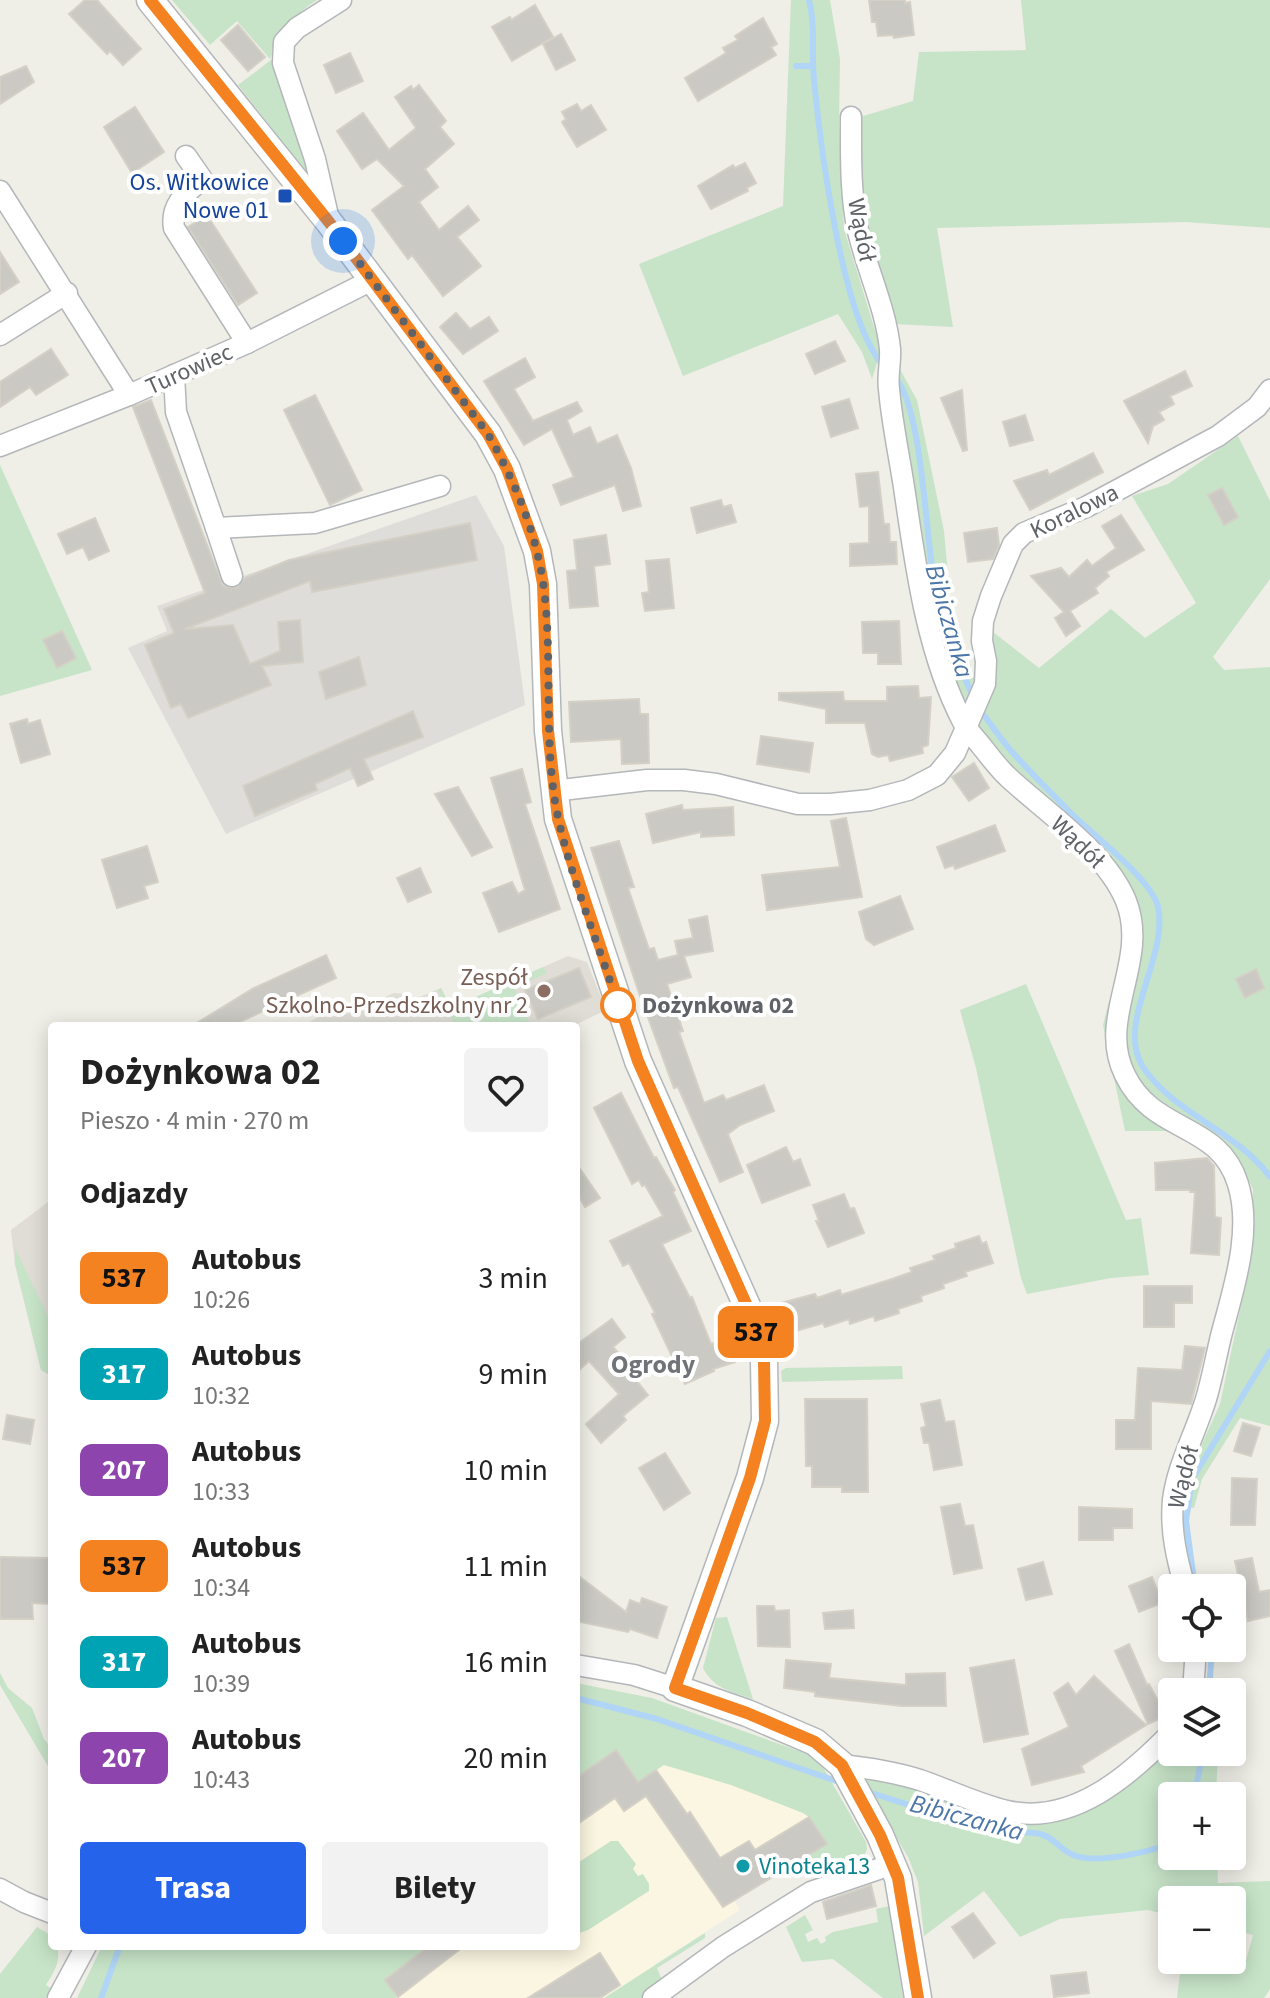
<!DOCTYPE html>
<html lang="pl">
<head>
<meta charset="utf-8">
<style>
	:root { --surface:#fff; --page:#f2f2f2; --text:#222; --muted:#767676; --accent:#2563eb }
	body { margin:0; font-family:"Source Sans 3",sans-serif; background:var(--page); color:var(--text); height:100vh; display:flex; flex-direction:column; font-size:30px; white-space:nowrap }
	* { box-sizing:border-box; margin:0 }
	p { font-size:26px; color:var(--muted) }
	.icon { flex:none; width:44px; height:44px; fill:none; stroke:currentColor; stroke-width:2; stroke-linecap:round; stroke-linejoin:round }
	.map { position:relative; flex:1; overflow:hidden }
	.details { position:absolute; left:48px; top:1022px; width:532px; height:928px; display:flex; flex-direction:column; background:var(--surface); border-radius:8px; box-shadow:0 4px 20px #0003 }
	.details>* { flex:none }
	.badge { padding:0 16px; border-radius:12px; font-size:28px; line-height:52px }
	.buttons { position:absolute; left:1158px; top:1574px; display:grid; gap:16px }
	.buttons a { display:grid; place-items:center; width:88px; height:88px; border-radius:8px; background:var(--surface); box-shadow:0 4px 20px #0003; font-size:40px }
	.you { position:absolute; width:40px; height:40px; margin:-20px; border:6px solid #fff; border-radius:50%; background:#1a73e8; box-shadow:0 0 0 12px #1a73e833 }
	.map>.badge { position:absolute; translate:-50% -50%; box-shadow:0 0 0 4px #fff }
	h2 { padding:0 32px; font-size:30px; line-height:72px }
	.round { display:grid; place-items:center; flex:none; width:84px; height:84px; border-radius:8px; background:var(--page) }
	.headline { display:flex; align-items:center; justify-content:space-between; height:136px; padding:0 32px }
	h1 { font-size:38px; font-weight:700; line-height:60px }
	.primary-button { display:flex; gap:16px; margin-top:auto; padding:16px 32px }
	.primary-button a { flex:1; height:92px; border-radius:8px; background:var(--accent); color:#fff; font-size:32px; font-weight:700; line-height:92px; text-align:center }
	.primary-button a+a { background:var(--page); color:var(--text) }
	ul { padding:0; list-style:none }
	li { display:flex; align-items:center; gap:24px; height:96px; padding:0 32px }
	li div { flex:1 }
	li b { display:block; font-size:30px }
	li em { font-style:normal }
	li .badge { min-width:88px; font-weight:700; text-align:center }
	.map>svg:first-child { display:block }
	.commercial { fill:#fbf6e1 }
	.industrial { fill:#deddd9 }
	.education { fill:#dfddd6 }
	.green { fill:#c7e4c8 }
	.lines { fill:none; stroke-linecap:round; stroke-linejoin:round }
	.stream { stroke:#b0d5f7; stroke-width:6 }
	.building { fill:#cbc9c4; stroke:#d4d0c6; stroke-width:2 }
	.minor-casing { stroke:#b4b7ba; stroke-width:23 }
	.tertiary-casing { stroke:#b4b7ba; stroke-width:29 }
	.minor { stroke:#fff; stroke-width:20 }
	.tertiary { stroke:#fff; stroke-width:26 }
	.line-casing { stroke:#fff; stroke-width:18 }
	.line { stroke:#f58220; stroke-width:12 }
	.walk { stroke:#5f6266; stroke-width:8; stroke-dasharray:0 14.4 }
	.transit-dot { fill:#1a4fb4; stroke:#fff; stroke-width:3 }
	.education-dot { fill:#8d6e63; stroke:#fff; stroke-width:3 }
	.stop-dot { fill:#fff; stroke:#f58220; stroke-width:4 }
	.culture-dot { fill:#0f9aa8; stroke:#fff; stroke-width:3 }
	.labels { text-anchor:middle; stroke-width:8; stroke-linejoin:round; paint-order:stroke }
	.transit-label { font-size:24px; fill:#164399; stroke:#fff; text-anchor:end }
	.street-label { font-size:24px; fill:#5f6266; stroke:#fff }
	.education-label { font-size:24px; fill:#785e54; stroke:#fff; text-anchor:end }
	.stop-label { font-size:24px; font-weight:bold; fill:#5f6266; stroke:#fff; text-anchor:start }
	.culture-label { font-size:24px; fill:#0d838f; stroke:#fff; text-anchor:start }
	.water-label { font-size:26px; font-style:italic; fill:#4d76a8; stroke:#fff }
	.neighbourhood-label { font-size:26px; font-weight:bold; fill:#707478; stroke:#fff }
</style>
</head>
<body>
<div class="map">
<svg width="1270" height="1998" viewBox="0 0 1270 1998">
	<rect width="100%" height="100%" fill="#efeee7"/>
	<path class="commercial" d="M616,1750L731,1785L803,1813L830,1830L828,1871L808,1856L734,1900L740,1910L655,1964L637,1998H363L390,1946H576V1778Z"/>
	<path class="industrial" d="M476,495L504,546L525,705L226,834L128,648L167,631L157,606Z"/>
	<g class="education">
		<path d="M568,956L587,962L606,1010L573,1026H303L341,1003L348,1014L394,993L407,994L410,1001L441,988L451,1008Z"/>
		<path d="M52,1199V1376L41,1370L15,1265L11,1230Z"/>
	</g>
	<g class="green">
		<path d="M172,0H317C295,13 279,35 270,59L237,21L210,45Z"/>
		<path d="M791,0H830L840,59L839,123L844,229L881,350L872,379L862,352L838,314L683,376L639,264L783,206Z"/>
		<path d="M1021,0H1270V228L1185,222L937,228L953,327L894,324L861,224L850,120L913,101L919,52L1026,50Z"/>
		<path d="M275,57L313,181L238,85Z"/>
		<path d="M897,364L917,400L944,531L950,597L976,683L963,706L929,585L893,388Z"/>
		<path d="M1238,436L1270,501V579L1213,657L1224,670L1270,667V1426L1240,1418L1202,1479L1194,1508L1181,1507L1187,1477L1220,1404L1252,1254L1253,1189L1239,1162L1179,1131H1125L1103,1025L1109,1001L1137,967L1143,928L1124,880L1011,770L974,725L995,665L993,632L1039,668L1111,609L1145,638L1196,603L1132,496L1168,484Z"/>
		<path d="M0,465L92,670L0,696Z"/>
		<path d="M543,967L547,973L514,988L531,1026H455L438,990L441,988L451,1008Z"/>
		<path d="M1026,984L1126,1220L1141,1218L1149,1275L1111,1278L1027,1294L1021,1278L976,1068L960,1010Z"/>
		<path d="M15,1248L52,1325V1376L41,1370L15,1263Z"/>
		<path d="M902,1366L903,1379L782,1382L781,1371L786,1368Z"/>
		<path d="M727,1617L753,1699C732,1692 714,1689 703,1668L716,1618Z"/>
		<path d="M0,1673L8,1688L32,1708L44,1739L52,1749V1773L0,1685Z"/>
		<path d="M576,1683L652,1698L810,1755L823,1767L866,1842L867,1849L864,1857L828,1871L809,1855L827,1844L809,1817L803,1813L731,1785L664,1765L638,1782L616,1751L576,1778Z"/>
		<path d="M1168,1751L1218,1752L1216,1796H1172V1856H1217L1218,1883L1270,1881V1989L1264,1998H1177L1181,1965L1245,1964L1253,1935L1232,1930V1900H1172V1916L1148,1910L1060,1919L1020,1937L984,1891L924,1936L918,1882L908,1857L859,1775H874L1008,1816L1116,1789Z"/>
		<path d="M611,1841H618L636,1864L633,1869L638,1876L643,1874L649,1884V1891L588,1930L576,1934V1864Z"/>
		<path d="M889,1906L903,1998H883L833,1959L802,1962L786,1927L805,1915L813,1930L805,1934L808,1942L817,1938L821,1944L826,1941L825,1937L833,1932L878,1922L876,1909Z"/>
		<path d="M37,1927L50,1935L52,1946H57C61,1962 54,1972 46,1985L52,1989L46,1998H0V1974Z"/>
		<path d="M705,1933V1938L657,1968L662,1980L642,1998H604Z"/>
		<path d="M102,1946H429L386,1980L397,1998H77Z"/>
	</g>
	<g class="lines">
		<g class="stream">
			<path d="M809,0C816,27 811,53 814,80C820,143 842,321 883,365"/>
			<path d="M796,66H813"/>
			<path d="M894,376C922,405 925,529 933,573C941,614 955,659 973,696"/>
			<path d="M980,710C991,724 1001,740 1013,753C1032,774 1052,794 1072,814C1093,835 1152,880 1158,907C1169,957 1115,1023 1143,1067C1175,1115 1236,1130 1270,1177"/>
			<path d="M1195,1588L1186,1521L1192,1479L1270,1351"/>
			<path d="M1208,1648L1211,1662L1209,1692"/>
			<path d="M576,1698L657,1719L842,1783"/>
			<path d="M868,1792C910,1805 954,1820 998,1830C1012,1833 1026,1831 1040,1834C1055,1837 1061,1852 1076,1856C1097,1863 1153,1853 1172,1841"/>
			<path d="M1194,1796L1203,1752"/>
			<path d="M101,1998L120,1946"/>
		</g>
	</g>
	<g class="building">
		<path d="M85,0H97L141,49L123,65L110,51L107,54L69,14Z"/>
		<path d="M869,0H905V3L910,2L914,35L894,38L893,35L878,36L876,22H872Z"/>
		<path d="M535,5L553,37L512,61L492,27L510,17L511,20Z"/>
		<path d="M763,18L777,44L771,47L776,55L698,101L685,78L726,53L723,48L738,40L735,36Z"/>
		<path d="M238,25L265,57L248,71L221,40Z"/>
		<path d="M561,34L575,60L556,70L543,44Z"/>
		<path d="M350,53L363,81L336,93L324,65Z"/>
		<path d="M26,66L34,82L0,104V77Z"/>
		<path d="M419,85L446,121L440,127L454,144L425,169L438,187L419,202L439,230L468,206L479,220L457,237L481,266L443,296L412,255L408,259L372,210L404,186L377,159L362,169L337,131L363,113L389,150L416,128L395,97L411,86L413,90Z"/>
		<path d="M577,104L581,111L591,105L606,130L577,147L562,122L566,119L562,112Z"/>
		<path d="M135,107L164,152L132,173L104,127Z"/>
		<path d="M745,163L756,183L747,188L748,191L711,209L698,186L733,165L735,168Z"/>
		<path d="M207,215L257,293L238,305L188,227Z"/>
		<path d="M0,252L19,282L0,294Z"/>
		<path d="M456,313L470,329L489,317L498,331L463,354L440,327Z"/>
		<path d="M835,341L845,361L815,374L806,354Z"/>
		<path d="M51,349L68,375L36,395L30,387L0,407V382Z"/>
		<path d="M525,358L535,377L514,389L533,421L577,402L582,411L567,420L573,435L590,427L597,444L617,435L631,468L641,506L623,511L615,485L561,505L553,485L574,477L552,429L524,445L484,381Z"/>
		<path d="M1185,371L1192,386L1170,396L1174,404L1159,412L1164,420L1153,426L1148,443L1124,401Z"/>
		<path d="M962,390L967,450L963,451L941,398Z"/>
		<path d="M315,395L362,490L330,505L284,410Z"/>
		<path d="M849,399L858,428L831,437L822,407Z"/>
		<path d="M151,400L223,586L237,588L245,578L289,560L470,523L477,560L312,592L310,581L185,629L233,625L250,664L280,651L278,622L300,620L303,662L262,666L271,685L188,718L181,704L171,708L145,645L174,633L164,609L205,593L133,407Z"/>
		<path d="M1025,415L1033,440L1010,446L1003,422Z"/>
		<path d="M1093,453L1103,472L1030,510L1014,481L1047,470L1049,475Z"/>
		<path d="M878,472L884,524H889L890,542H896L897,564L850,566V544L869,543V506L860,507L856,474Z"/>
		<path d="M1222,488L1238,517L1224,525L1208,495Z"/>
		<path d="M721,500L723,507L731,505L736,522L697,533L691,508Z"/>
		<path d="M1121,515L1144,550L1106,572L1109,576L1095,588L1098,593L1070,611L1080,626L1066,636L1055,618L1064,612L1031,576L1061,568L1069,577L1087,560L1092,566L1116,548L1102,526Z"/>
		<path d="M95,518L109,551L89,560L83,547L67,554L58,534Z"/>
		<path d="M997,528L999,545L993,559L968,562L964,533Z"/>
		<path d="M606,535L610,564L594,566L598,606L570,608L567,571L577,570L574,540Z"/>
		<path d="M669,559L674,608L645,611L642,593L649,592L646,561Z"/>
		<path d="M899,621L901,664H878V653H863L862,622Z"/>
		<path d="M62,631L76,658L57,668L43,640Z"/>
		<path d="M359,657L366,685L326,699L319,672Z"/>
		<path d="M918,686L919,698L931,697L928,745L922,747L923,753L890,761L888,755L878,757L872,754L865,723H826V709L779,700V693L843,692L844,701H887V687Z"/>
		<path d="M639,699L640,714H648L649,763L622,764L621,739L571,742L569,702Z"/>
		<path d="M413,711L423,737L364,759L373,779L358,786L350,768L315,784L317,790L255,816L243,786Z"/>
		<path d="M27,719L28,724L40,720L50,754L21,763L10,724Z"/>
		<path d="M761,736L813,743L809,772L757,764Z"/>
		<path d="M974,763L989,788L969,801L952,777Z"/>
		<path d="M522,769L531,802L525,804L560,909L499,932L483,893L512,882L518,894L525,890L491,778Z"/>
		<path d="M458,787L492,847L472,856L435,794Z"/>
		<path d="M682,805L683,810L733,807L734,835L701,837V832L653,843L646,814Z"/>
		<path d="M846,818L862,897L767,910L762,875L840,867L831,821Z"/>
		<path d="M995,825L1005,851L955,869L954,865L945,868L937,847Z"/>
		<path d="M619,841L634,887L628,888L649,949L654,948L658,960L678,955L675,941L693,938L689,920L707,916L713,951L684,956L691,977L667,984L683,1031L679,1032L704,1103L723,1095L726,1100L764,1085L774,1111L740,1125L728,1134L743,1172L720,1182L678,1087L674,1088L639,993L591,848Z"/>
		<path d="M147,846L158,882L144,886L148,898L117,908L102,860Z"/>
		<path d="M420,868L431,892L408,902L397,878Z"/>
		<path d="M900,896L913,929L874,945L866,939L859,912Z"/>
		<path d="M326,955L336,978L231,1026H192L254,988Z"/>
		<path d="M579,968L591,997L538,1019L525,990Z"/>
		<path d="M1256,969L1264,988L1245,998L1236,979Z"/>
		<path d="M621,1093L654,1158L656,1157L675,1190L673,1192L691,1231L662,1244L690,1298L692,1297L711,1344L727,1338L735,1362L713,1369L714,1371L685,1384L652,1314L655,1313L629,1263L623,1266L610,1241L663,1216L645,1185L642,1186L639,1180L632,1184L594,1108Z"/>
		<path d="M786,1147L793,1162L800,1159L810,1185L762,1203L747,1165Z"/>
		<path d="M1207,1158L1214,1166L1215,1217L1221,1218L1219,1255L1191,1253L1195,1192H1190V1190H1156L1155,1163Z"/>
		<path d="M576,1163L600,1198L585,1207L576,1191Z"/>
		<path d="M844,1194L850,1209L854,1208L864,1233L828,1247L816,1221H819L813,1205Z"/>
		<path d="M979,1236L982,1244L986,1242L993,1263L965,1272L967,1276L943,1284L944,1288L921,1296L922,1301L898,1309L899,1313L875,1321L874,1316L850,1324L849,1319L825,1327L823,1323L796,1331L794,1327L774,1332L766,1307L815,1294L817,1298L840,1290L841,1295L889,1280L912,1272L910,1268L935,1260L933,1256L956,1248L955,1244Z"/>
		<path d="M1144,1286H1192V1303H1174V1327H1144Z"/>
		<path d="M612,1319L625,1337L613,1347L624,1359L621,1361L648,1395L623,1416L626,1420L601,1443L586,1424L619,1394L589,1361L576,1373V1345Z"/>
		<path d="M1185,1346L1205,1348L1191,1404L1151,1401V1449H1116V1420H1135L1138,1368L1182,1370Z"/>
		<path d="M805,1399H867L868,1492H842V1487H812V1466H806Z"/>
		<path d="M940,1400L945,1422L954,1421L962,1465L934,1470L929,1443H924L921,1428L926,1426L921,1404Z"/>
		<path d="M7,1415L34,1420L30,1444L3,1439Z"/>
		<path d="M1243,1423L1260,1428L1251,1456L1234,1451Z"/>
		<path d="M665,1453L690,1493L664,1510L639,1468Z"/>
		<path d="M1232,1478L1257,1479L1255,1525H1231Z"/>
		<path d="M960,1504L965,1526L973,1525L982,1568L954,1574L941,1507Z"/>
		<path d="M1079,1507L1132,1509V1528H1113V1540H1079Z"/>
		<path d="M0,1557L52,1558V1604L32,1603L33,1619H0Z"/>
		<path d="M1252,1558L1259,1592L1270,1590V1616L1248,1621L1235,1561Z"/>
		<path d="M1043,1562L1052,1594L1026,1600L1018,1569Z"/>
		<path d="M576,1574L626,1612L630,1600L640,1604L642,1598L667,1607L657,1638L630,1629L628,1632L576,1621Z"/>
		<path d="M1152,1577L1162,1603L1139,1612L1129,1586Z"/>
		<path d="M757,1606H774L775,1611L789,1610L790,1647L758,1646Z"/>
		<path d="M853,1610L854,1628L825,1629L823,1613Z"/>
		<path d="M1129,1644L1147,1685L1149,1684L1166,1716L1148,1724L1115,1651Z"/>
		<path d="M786,1660L831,1664L829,1678L906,1685V1674L945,1673L946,1706H902L858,1701L815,1696V1692L784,1688Z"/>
		<path d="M1014,1660L1028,1734L984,1742L970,1668Z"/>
		<path d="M1094,1676L1146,1725L1081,1766L1084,1772L1032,1785L1022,1749L1069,1727L1054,1693L1068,1683L1076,1695Z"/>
		<path d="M616,1750L638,1782L656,1770L687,1814L690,1812L720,1858L749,1841L755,1850L809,1817L827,1844L723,1907L646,1796L624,1811L615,1798L576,1825V1778Z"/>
		<path d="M871,1885L876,1906L827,1919L823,1902Z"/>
		<path d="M973,1913L995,1943L974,1958L952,1927Z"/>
		<path d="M429,1946H464L398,1997L385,1980Z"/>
		<path d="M600,1953L620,1985L600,1998H528Z"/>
		<path d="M1086,1972L1089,1993L1054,1997L1051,1976Z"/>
	</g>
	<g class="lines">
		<g class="minor-casing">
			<g id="minor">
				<path d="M851,117C851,154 850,195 858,231C867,270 886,309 890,349C891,362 887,376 889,389C892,424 900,459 905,494C916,569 927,653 963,722C968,731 976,739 983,748C991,758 999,769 1009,778C1048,814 1106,852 1126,901C1150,961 1096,1018 1125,1075C1154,1135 1219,1121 1238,1184C1253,1232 1233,1290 1221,1336C1216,1357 1212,1379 1206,1399C1196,1432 1177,1466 1173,1500C1170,1531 1177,1559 1185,1588"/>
				<path d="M186,156L202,179C186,193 170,205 174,228L247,343"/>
				<path d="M0,191L129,395"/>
				<path d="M329,220L315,159L283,63L284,42L297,28L341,0"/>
				<path d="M0,335L67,293"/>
				<path d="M174,375L176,412L216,528L315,523L440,486"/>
				<path d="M0,446L129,395L247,343L372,280"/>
				<path d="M216,528L232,576"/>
				<path d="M553,791L647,780H684L716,784L798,804H830L870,800L908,790L937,775L955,753L985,684L986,661L982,641L983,621L991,596L1013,544L1024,533L1086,507L1218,436L1257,407L1270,390"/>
				<path d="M576,1665L634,1675L675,1688"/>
				<path d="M1193,1692L1196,1648"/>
				<path d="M842,1765C869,1768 894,1772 920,1780C949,1790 977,1804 1007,1811C1073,1826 1130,1775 1172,1732"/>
				<path d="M0,1889L24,1902L52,1913"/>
				<path d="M58,1998L86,1946"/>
				<path d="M653,1998L723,1947L811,1892L893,1864"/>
			</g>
		</g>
		<g class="tertiary-casing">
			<path id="tertiary" d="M150,0L329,222L488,434L507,469L537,551L543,584L548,731L558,819L638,1061L751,1315L764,1360L765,1421L750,1478L675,1688L747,1713L815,1742L842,1765L880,1835L898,1878L918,1998"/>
		</g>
		<use href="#minor" class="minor"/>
		<use href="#tertiary" class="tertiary"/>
	</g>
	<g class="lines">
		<g class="line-casing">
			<path id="line" d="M150,0L329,222L488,434L507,469L537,551L543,584L548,731L558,819L638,1061L751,1315L764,1360L765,1421L750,1478L675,1688L747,1713L815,1742L842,1765L880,1835L898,1878L918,1998"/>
		</g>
		<use href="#line" class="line"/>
		<path class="walk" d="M343,241L488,434C514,480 535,529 543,582C553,652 544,724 554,795C564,862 597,939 618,1005"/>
	</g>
	<rect class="transit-dot" x="277" y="188" width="16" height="16" rx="4"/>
	<circle class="education-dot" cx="544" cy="991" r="8"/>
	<circle class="stop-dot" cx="618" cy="1005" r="16"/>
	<circle class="culture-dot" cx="743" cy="1866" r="8"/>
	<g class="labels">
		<g class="transit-label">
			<text x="269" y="190">Os. Witkowice<tspan x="269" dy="28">Nowe 01</tspan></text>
		</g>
		<g class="street-label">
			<text transform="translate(862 230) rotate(79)" y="8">Wądół</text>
			<text transform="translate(189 369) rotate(-24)" y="8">Turowiec</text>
			<text transform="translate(1074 511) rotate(-26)" y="8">Koralowa</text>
			<text transform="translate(1078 842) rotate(44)" y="8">Wądół</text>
			<text transform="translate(1183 1477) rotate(-76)" y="8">Wądół</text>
		</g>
		<g class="education-label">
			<text x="528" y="985">Zespół<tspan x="528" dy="28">Szkolno-Przedszkolny nr 2</tspan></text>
		</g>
		<g class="stop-label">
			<text x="642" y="1013">Dożynkowa 02</text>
		</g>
		<g class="culture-label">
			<text x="759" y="1874">Vinoteka13</text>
		</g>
		<g class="water-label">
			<text transform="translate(950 621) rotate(74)" y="9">Bibiczanka</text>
			<text transform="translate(967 1817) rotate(15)" y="9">Bibiczanka</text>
		</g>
		<g class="neighbourhood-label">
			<text x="653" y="1373">Ogrody</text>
		</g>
	</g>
</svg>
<div class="buttons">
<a><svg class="icon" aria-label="locate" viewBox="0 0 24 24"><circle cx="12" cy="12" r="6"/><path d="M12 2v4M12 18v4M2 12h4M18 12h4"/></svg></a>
<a><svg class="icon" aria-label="layers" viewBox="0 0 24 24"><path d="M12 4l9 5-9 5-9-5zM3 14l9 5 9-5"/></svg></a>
<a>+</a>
<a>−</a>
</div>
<div class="you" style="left:343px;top:241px"></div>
<b class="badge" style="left:756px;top:1332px;background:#f58220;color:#111">537</b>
<section class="details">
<div class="headline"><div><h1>Dożynkowa 02</h1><p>Pieszo · 4 min · 270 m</p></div><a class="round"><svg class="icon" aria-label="heart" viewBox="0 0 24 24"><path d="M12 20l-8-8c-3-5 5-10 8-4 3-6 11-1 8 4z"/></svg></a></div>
<h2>Odjazdy</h2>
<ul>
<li><span class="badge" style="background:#f58220;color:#111">537</span><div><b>Autobus</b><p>10:26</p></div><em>3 min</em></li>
<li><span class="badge" style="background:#00a3b4;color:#fff">317</span><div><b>Autobus</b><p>10:32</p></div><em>9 min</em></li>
<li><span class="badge" style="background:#8e44ad;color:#fff">207</span><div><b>Autobus</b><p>10:33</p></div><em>10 min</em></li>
<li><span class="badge" style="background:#f58220;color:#111">537</span><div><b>Autobus</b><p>10:34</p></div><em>11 min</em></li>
<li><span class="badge" style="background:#00a3b4;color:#fff">317</span><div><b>Autobus</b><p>10:39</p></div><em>16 min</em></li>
<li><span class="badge" style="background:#8e44ad;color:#fff">207</span><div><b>Autobus</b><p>10:43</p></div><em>20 min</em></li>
</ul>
<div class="primary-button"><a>Trasa</a><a>Bilety</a></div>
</section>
</div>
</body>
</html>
